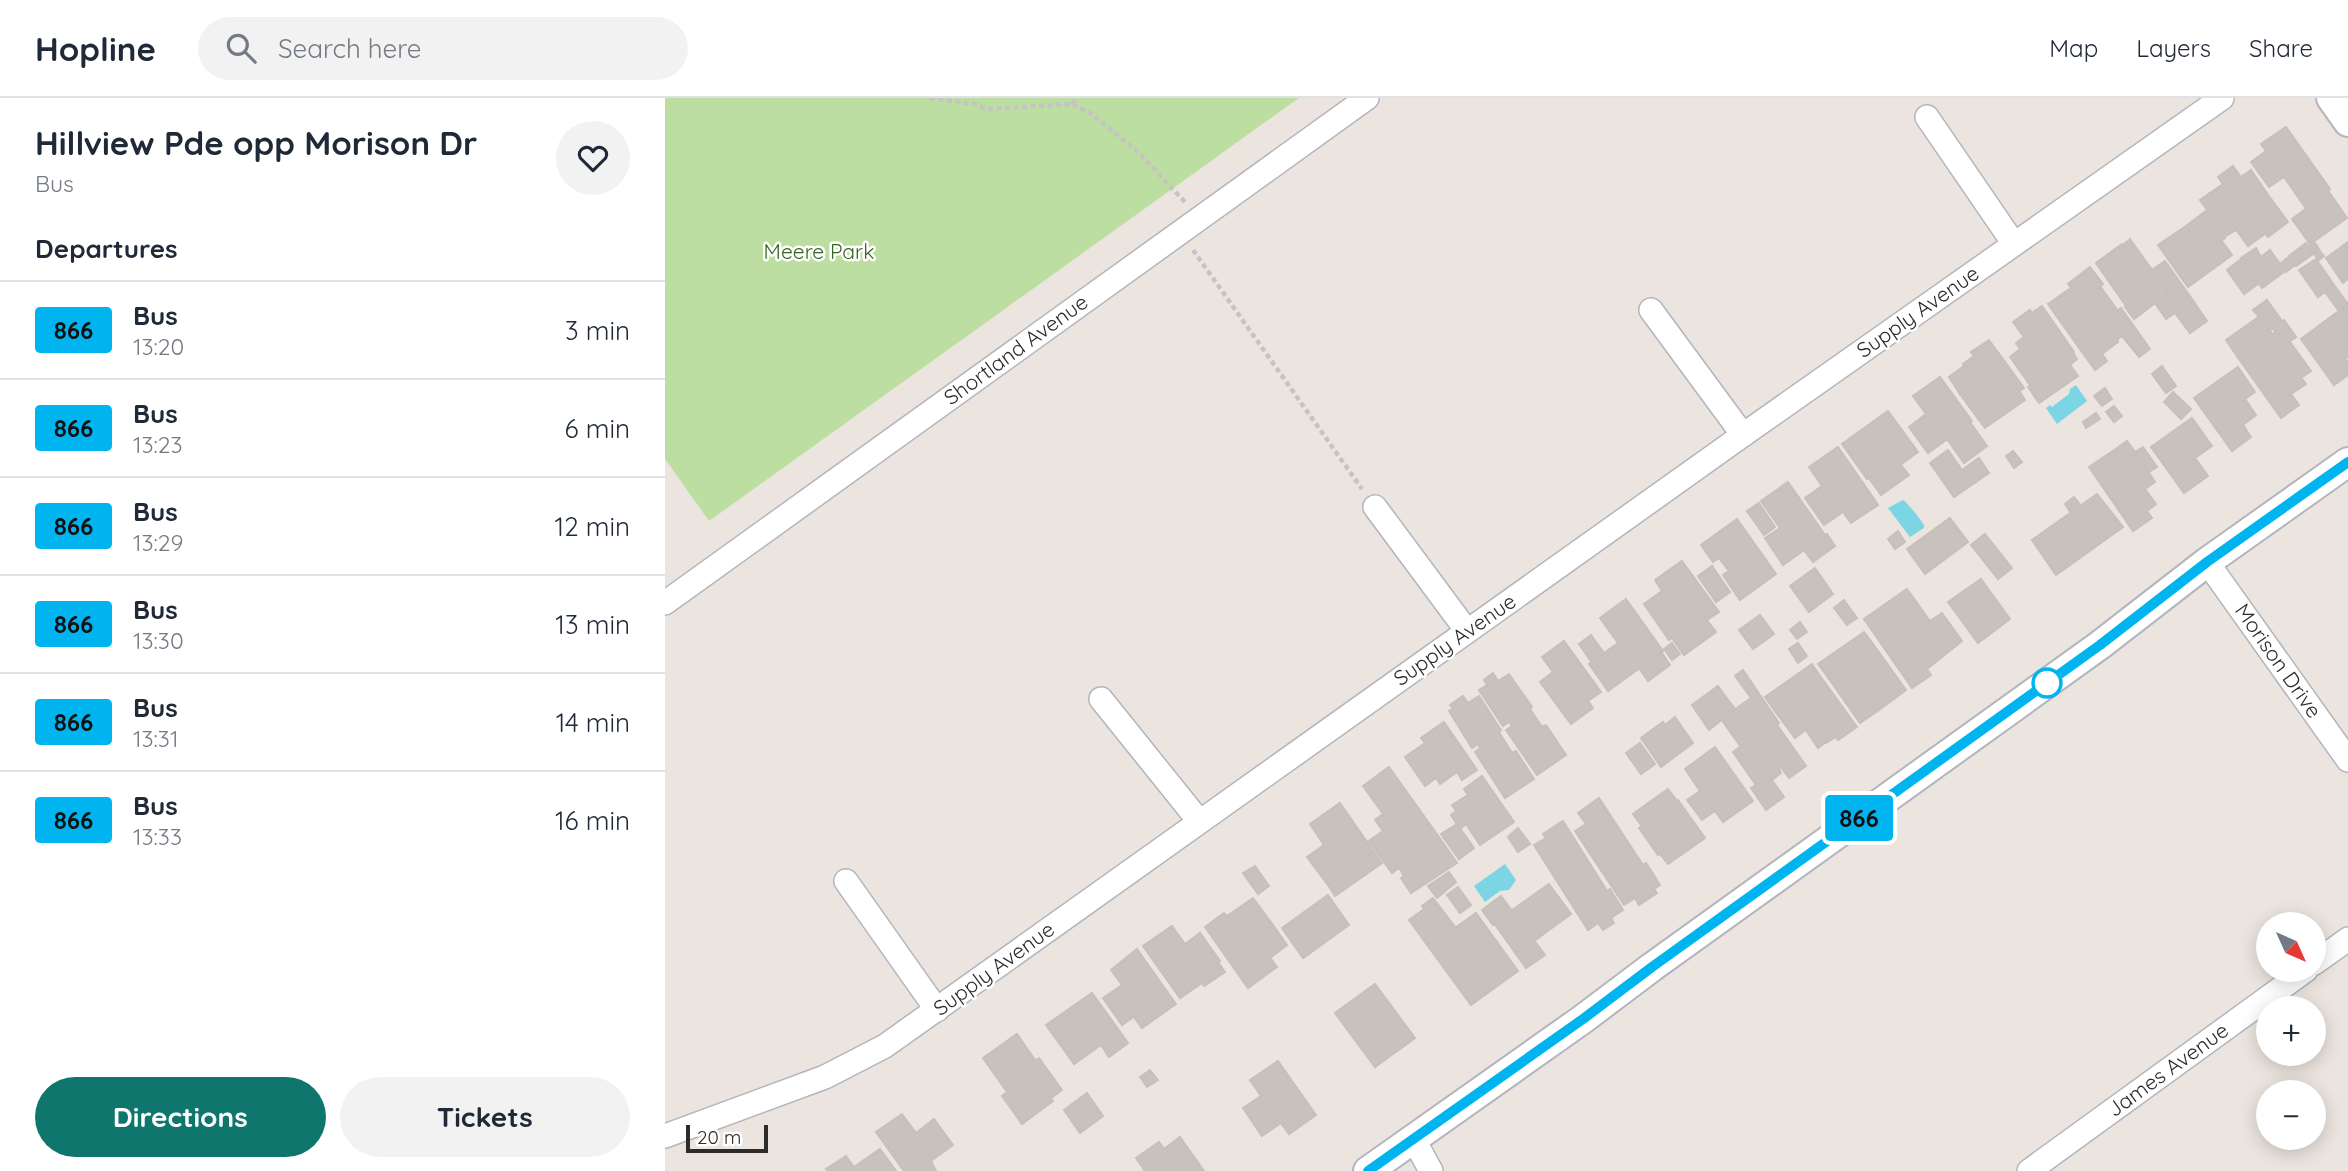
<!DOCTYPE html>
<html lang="en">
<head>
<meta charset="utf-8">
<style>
	:root { --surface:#fff; --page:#f2f2f3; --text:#1f2937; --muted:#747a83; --line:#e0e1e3; --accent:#0f766e }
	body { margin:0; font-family:Quicksand,sans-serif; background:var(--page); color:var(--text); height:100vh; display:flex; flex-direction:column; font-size:26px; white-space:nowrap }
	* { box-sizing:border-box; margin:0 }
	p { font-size:23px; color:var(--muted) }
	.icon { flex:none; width:38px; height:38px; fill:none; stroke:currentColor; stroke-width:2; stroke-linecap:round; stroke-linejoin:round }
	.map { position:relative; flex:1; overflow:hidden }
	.side { display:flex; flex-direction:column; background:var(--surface); width:665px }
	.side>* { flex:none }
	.badge { padding:0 14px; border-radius:5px; font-size:24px; line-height:46px }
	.needle { width:46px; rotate:135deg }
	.buttons { position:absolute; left:1591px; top:814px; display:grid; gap:14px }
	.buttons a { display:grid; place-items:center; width:70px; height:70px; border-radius:50%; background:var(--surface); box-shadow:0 4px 18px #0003; font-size:35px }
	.scale { position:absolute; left:21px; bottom:18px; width:82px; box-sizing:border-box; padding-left:7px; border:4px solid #2b2b2b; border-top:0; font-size:19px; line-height:24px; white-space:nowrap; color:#2b2b2b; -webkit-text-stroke:5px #fff; paint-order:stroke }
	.map>.badge { position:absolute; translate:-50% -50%; box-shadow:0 0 0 4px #fff }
	h2 { padding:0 35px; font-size:26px; line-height:63px }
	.round { display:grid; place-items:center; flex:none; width:74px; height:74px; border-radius:37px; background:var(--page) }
	.headline { display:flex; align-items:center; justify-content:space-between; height:119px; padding:0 35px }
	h1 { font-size:33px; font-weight:700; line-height:52px }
	.cta { display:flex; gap:14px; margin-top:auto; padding:14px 35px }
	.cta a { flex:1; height:80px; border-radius:42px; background:var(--accent); color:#fff; font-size:28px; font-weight:700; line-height:80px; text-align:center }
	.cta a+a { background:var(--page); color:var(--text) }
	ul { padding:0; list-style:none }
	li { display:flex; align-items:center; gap:21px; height:98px; padding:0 35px; border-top:2px solid var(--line) }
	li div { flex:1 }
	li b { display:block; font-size:26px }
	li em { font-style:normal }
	li .badge { min-width:77px; font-weight:700; text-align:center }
	header { display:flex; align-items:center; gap:42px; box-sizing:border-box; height:98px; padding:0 35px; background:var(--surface); border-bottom:2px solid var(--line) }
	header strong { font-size:33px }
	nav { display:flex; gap:38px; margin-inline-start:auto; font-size:24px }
	.search { width:490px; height:63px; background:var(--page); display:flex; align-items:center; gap:18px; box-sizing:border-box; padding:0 24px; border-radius:38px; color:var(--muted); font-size:26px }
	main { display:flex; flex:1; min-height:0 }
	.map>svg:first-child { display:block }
	.green { fill:#bcdea0 }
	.water { fill:#7bd5e5 }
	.building { fill:#c7c2be; stroke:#c7c0b8; stroke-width:2 }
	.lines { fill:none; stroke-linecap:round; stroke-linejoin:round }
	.minor-casing { stroke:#b2b5bd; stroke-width:26 }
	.tertiary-casing { stroke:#b2b5bd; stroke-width:32 }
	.path { stroke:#c4c4c4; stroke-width:4.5; stroke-dasharray:5 3.5; stroke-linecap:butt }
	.minor { stroke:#fff; stroke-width:23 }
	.tertiary { stroke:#fff; stroke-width:28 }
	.line-casing { stroke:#fff; stroke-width:16 }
	.line { stroke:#00b5ef; stroke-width:10 }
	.stop-dot { fill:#fff; stroke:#00b5ef; stroke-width:3.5 }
	.labels { text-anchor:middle; stroke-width:5; stroke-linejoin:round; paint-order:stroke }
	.park-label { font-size:21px; fill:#366321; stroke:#fff }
	.street-label { font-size:21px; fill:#2b2b2b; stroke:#fff }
</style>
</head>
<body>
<header>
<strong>Hopline</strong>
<div class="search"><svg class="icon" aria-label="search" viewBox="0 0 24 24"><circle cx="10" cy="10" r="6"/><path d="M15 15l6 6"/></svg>Search here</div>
<nav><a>Map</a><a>Layers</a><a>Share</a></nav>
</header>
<main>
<section class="side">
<div class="headline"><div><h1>Hillview Pde opp Morison Dr</h1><p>Bus</p></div><a class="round"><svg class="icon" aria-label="heart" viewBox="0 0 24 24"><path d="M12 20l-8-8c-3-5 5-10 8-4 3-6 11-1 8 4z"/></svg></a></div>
<h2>Departures</h2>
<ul>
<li><span class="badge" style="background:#00b5ef;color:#111">866</span><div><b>Bus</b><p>13:20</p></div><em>3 min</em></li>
<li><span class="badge" style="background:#00b5ef;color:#111">866</span><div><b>Bus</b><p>13:23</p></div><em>6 min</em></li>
<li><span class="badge" style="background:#00b5ef;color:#111">866</span><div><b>Bus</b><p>13:29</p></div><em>12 min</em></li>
<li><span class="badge" style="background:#00b5ef;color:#111">866</span><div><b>Bus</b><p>13:30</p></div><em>13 min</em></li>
<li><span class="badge" style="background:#00b5ef;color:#111">866</span><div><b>Bus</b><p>13:31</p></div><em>14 min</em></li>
<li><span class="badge" style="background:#00b5ef;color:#111">866</span><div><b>Bus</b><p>13:33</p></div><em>16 min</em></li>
</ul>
<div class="cta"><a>Directions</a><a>Tickets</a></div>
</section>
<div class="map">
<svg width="1683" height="1073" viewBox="0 0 1683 1073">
	<rect width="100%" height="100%" fill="#ece5df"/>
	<path class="green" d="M0,0H634L44,423L0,361Z"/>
	<g class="water">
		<path d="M1411,287L1422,303L1392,326L1381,310L1385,307L1387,309L1404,296L1405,291Z"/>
		<path d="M1238,402C1241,403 1256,422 1259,427V430L1245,439L1223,410Z"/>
		<path d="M840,766L851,782L844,792L835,793L820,804L809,788Z"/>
	</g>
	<g class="building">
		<path d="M1621,29L1665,91L1640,109L1619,79L1604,89L1586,64L1601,53L1596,46Z"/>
		<path d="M1568,68L1576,79L1586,72L1601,94L1591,101L1611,128L1583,148L1545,95L1558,86L1553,79Z"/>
		<path d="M1601,94L1623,124L1603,139L1601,136L1611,128L1591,101Z"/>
		<path d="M1664,94L1682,120L1645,146L1627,121Z"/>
		<path d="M1545,95L1571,132L1561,138L1535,102Z"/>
		<path d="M1541,113L1560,140L1547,149L1539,137L1532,142L1521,128Z"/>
		<path d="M1521,128L1532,142L1539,137L1547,149L1556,142L1567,157L1523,189L1493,147Z"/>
		<path d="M1465,141L1477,158L1469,163L1458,147Z"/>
		<path d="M1683,144V181L1678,185L1661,160Z"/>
		<path d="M1641,145L1648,156L1631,168L1624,158Z"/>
		<path d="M1650,145L1654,151L1649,155L1644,148Z"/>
		<path d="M1457,146L1469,163L1477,158L1504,195L1490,205L1482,193L1461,208L1431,165Z"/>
		<path d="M1591,150L1596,159L1605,152L1620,173L1597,190L1576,160Z"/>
		<path d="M1655,153L1659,158L1654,162L1649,156Z"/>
		<path d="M1625,158L1630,167L1621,174L1615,166Z"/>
		<path d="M1651,161L1669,187L1653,199L1634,172Z"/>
		<path d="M1575,162L1593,186L1579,196L1562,172Z"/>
		<path d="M1500,163L1529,204L1519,211L1518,209L1501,221L1490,205L1504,195L1487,172Z"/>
		<path d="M1425,169L1438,186L1410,207L1400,194L1406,190L1403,186Z"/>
		<path d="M1669,187L1683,206V218L1678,210L1674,213L1660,194Z"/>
		<path d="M1435,188L1453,213L1410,244L1383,206L1400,194L1410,207Z"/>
		<path d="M1482,193L1490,205L1469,221L1460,209Z"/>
		<path d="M1602,202L1617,223L1605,232L1588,212Z"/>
		<path d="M1529,204L1542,223L1525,235L1510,215Z"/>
		<path d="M1377,208L1409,254L1408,255L1412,261L1405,267L1401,261L1365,287L1345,259L1355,251L1351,245L1359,239L1348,224L1365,212L1367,215Z"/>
		<path d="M1456,210L1485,251L1474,259L1457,238L1452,242L1453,244L1437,256L1442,263L1430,272L1410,244Z"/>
		<path d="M1678,210L1683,218V259L1680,261L1683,265V277L1669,287L1636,241Z"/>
		<path d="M1595,218L1608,237L1574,261L1561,242Z"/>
		<path d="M1619,222L1631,239L1621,246L1607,230Z"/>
		<path d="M1612,233L1621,246L1625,244L1646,273L1636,280L1641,286L1626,296L1634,307L1616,320L1574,261Z"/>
		<path d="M1324,242L1359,290L1314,322L1295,296L1311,285L1298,266L1309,258L1306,254Z"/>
		<path d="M1401,261L1413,278L1374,305L1363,289Z"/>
		<path d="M1299,268L1311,285L1295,296L1284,279Z"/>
		<path d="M1497,268L1511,288L1501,295L1487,276Z"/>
		<path d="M1573,269L1590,294L1580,301L1591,317L1578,327L1586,339L1567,353L1529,300Z"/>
		<path d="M1275,279L1307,323L1263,355L1244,329L1261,316L1248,298Z"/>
		<path d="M1440,290L1447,301L1437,308L1429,298Z"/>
		<path d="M1354,293L1360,302L1320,330L1314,322Z"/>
		<path d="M1508,294L1526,311L1516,321L1499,304Z"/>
		<path d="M1449,308L1457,318L1449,324L1441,314Z"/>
		<path d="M1223,313L1253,354L1235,367L1231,361L1202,381L1177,346Z"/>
		<path d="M1431,315L1435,321L1421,330L1418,324Z"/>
		<path d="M1527,320L1547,348L1530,360L1543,378L1519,395L1486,349Z"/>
		<path d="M1305,324L1322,348L1299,365L1282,341Z"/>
		<path d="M1462,343L1470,354L1478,349L1492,369L1484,374L1471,355L1456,365L1448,353Z"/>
		<path d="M1173,349L1205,395L1159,427L1140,400L1157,388L1144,369Z"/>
		<path d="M1283,352L1297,372L1314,360L1324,375L1289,399L1265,365Z"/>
		<path d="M1348,353L1357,364L1349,370L1341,358Z"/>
		<path d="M1448,353L1456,365L1471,355L1490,384L1480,391L1491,406L1482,413L1487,420L1468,433L1424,369Z"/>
		<path d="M1231,361L1244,377L1216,397L1204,380Z"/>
		<path d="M1123,384L1160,437L1118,467L1100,440L1115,430L1096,403Z"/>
		<path d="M1205,395L1213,407L1186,425L1178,414Z"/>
		<path d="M1432,396L1458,429L1391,477L1367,442Z"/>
		<path d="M1409,399L1416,408L1406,415L1400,406Z"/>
		<path d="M1094,405L1110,429L1099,437L1082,413Z"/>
		<path d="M1285,420L1303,444L1260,476L1242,451Z"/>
		<path d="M1072,421L1111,476L1075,502L1058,477L1064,473L1054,460L1048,464L1036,447Z"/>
		<path d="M1233,433L1240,444L1230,451L1223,441Z"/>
		<path d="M1162,436L1170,448L1148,464L1139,452Z"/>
		<path d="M1320,436L1347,470L1333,481L1306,447Z"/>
		<path d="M1017,463L1054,514L1042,522L1038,517L1004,542L979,506L997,493L990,482Z"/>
		<path d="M1047,468L1065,494L1051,504L1033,478Z"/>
		<path d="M1150,470L1168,496L1144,514L1125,488Z"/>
		<path d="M1316,481L1345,521L1313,545L1283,504Z"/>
		<path d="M1242,491L1265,523L1277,515L1297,543L1262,571L1266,577L1247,590L1199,521Z"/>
		<path d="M961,501L998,553L943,593L924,566L953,545L935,520Z"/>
		<path d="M1179,502L1192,520L1182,527L1169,510Z"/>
		<path d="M1038,517L1051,534L1019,557L1007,540Z"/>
		<path d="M1095,517L1109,536L1088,551L1074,532Z"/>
		<path d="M1135,524L1142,534L1132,541L1125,532Z"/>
		<path d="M1199,534L1208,546L1162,578L1153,566Z"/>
		<path d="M926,537L939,555L927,565L914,546Z"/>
		<path d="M899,543L936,594L923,603L928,610L906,626L875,584L888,574L877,559Z"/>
		<path d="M1007,545L1015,556L1007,562L999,551Z"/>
		<path d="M1133,545L1142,558L1133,565L1124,551Z"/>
		<path d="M1208,546L1241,592L1211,614L1197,594L1181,605L1162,578Z"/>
		<path d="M997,555L1005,567L983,583L974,570Z"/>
		<path d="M1147,566L1153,575L1134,588L1138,594L1110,613L1100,599Z"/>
		<path d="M1078,572L1114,625L1112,626L1110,624L1076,649L1056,621L1086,600L1070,578Z"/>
		<path d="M828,575L833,583L844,576L867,609L865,611L877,629L881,627L901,657L872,677L841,632L847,628L844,624L838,628L814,592L822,587L819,582Z"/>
		<path d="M1153,575L1192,629L1173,642L1171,639L1161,645L1148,626L1130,640L1110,613L1138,594L1134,588Z"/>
		<path d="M1053,588L1070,611L1044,632L1027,607Z"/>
		<path d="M1197,594L1211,614L1195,625L1181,605Z"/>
		<path d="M798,598L803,605L814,598L836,632L834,634L847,655L851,653L869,681L840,700L810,654L815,650L813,646L807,650L784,613L788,611L785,607Z"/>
		<path d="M1010,619L1028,645L996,669L976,640L998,624L1000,627Z"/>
		<path d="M779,624L812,672L797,682L792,674L775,686L771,680L760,688L740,659L760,645L756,640Z"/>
		<path d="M1110,624L1141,668L1124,680L1116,669L1114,671L1116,675L1107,682L1104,678L1091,687L1068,654Z"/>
		<path d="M1148,626L1161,644L1153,650L1141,632Z"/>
		<path d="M975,645L990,666L976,676L961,655Z"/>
		<path d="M1050,649L1088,703L1058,724L1050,713L1037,722L1022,702L1035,693L1020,671Z"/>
		<path d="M724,669L776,742L735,771L717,746L732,735L698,688Z"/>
		<path d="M817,678L849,724L815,747L801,726L795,731L786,717L791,713L787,707L803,697L799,691Z"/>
		<path d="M1104,678L1119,699L1101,712L1086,690Z"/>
		<path d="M1003,691L1012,703L977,728L968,716Z"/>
		<path d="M934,700L978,767L981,765L995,787L989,791L992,795L974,807L970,800L959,807L910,733L921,726L913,715Z"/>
		<path d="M1013,702L1040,740L1023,752L1015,741L993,757L974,730Z"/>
		<path d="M675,705L709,754L663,787L642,759L659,747L645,726Z"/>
		<path d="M718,716L732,735L717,746L734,770L727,775L704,743L718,733L710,722Z"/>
		<path d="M898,723L942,793L945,791L958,812L946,820L949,825L938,832L933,825L923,832L869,747L881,740L878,736Z"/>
		<path d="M792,726L809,750L794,761L776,736Z"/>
		<path d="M853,730L865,746L853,754L843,739Z"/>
		<path d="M1015,741L1023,752L1003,766L995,756Z"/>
		<path d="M776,742L792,765L746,795L736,780L739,778L735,771Z"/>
		<path d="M709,754L717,765L670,798L663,787Z"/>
		<path d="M590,768L604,788L593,796L578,775Z"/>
		<path d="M784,774L791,784L772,800L763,788Z"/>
		<path d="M884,786L906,816L851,856L829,825Z"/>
		<path d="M793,789L806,807L795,815L782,797Z"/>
		<path d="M663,797L684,827L638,860L617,830Z"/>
		<path d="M836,798L847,813L828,827L817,812Z"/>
		<path d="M588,800L608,827L590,839L612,869L583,890L540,829L559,815L562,818Z"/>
		<path d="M768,800L791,830L779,838L821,896L806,907L744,822L759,811L757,808Z"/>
		<path d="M811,815L853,873L821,896L779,838Z"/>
		<path d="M608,827L622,847L605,860L590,839Z"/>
		<path d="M507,828L520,846L535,835L555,863L527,883L531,889L515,900L478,848Z"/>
		<path d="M869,842L880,857L861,870L851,856Z"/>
		<path d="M472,851L503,895L457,927L438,900L457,887L446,872Z"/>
		<path d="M553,864L560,874L539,888L537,885L531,889L527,883Z"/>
		<path d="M710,886L750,940L710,969L670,915Z"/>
		<path d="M427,895L448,924L402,956L381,927Z"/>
		<path d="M503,895L511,906L477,930L469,919Z"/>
		<path d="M448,924L463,945L444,959L436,947L409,966L402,956Z"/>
		<path d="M352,936L370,962L363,967L388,1003L357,1026L337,998L342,994L318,960Z"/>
		<path d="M374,960L397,992L386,1000L363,967Z"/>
		<path d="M613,963L651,1017L624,1036L616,1025L597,1038L578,1010L596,998L585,982Z"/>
		<path d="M485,972L493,982L482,989L475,979Z"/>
		<path d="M422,995L438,1018L415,1035L399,1012Z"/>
		<path d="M237,1016L251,1035L269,1021L288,1047L266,1063L271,1073H239L211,1034Z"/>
		<path d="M515,1039L539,1073H480L471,1060L494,1044L499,1051Z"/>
		<path d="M215,1051L231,1073H163L161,1071L181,1058L189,1069Z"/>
	</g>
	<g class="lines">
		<g class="minor-casing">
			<g id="minor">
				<path d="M1262,19L1349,146"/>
				<path d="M986,212L1078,337"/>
				<path d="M710,409L802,533"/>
				<path d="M1542,464L1683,662"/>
				<path d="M0,505L702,0"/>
				<path d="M436,601L534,723"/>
				<path d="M181,783L272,912"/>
				<path d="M1648,866L1683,841"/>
				<path d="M0,1038L160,979L220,948L1078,337L1557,0"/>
				<path d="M748,1040L766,1073"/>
				<path d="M1364,1073L1641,872"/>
			</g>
		</g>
		<g class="tertiary-casing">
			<g id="tertiary">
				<path d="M1666,0L1683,24"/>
				<path d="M703,1073L918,921L987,869L1435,547L1542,464L1683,364"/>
			</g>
		</g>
		<g class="path">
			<path d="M265,0L310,6L322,11L407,6L427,16L474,55L520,104"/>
			<path d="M407,6L411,0"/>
			<path d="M528,152L697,391"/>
		</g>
		<use href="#minor" class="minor"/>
		<use href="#tertiary" class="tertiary"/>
	</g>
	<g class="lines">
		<g class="line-casing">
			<path id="line" d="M703,1073L918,921L987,869L1435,547L1542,464L1683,364"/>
		</g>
		<use href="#line" class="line"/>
	</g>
	<circle class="stop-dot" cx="1382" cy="585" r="14"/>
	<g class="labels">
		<g class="park-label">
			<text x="154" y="161">Meere Park</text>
		</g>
		<g class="street-label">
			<text transform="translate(1253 214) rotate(-35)" y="7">Supply Avenue</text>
			<text transform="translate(351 252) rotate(-36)" y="7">Shortland Avenue</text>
			<text transform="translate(790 542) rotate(-35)" y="7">Supply Avenue</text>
			<text transform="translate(1613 563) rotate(55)" y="7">Morison Drive</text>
			<text transform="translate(329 871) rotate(-36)" y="7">Supply Avenue</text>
			<text transform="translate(1503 972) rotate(-36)" y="7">James Avenue</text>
		</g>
	</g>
</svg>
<div class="buttons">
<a><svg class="needle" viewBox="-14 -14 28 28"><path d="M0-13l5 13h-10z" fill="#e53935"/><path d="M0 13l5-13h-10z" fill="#747a83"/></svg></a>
<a>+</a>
<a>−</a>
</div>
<div class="scale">20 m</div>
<b class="badge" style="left:1194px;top:720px;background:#00b5ef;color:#111">866</b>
</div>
</main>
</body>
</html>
